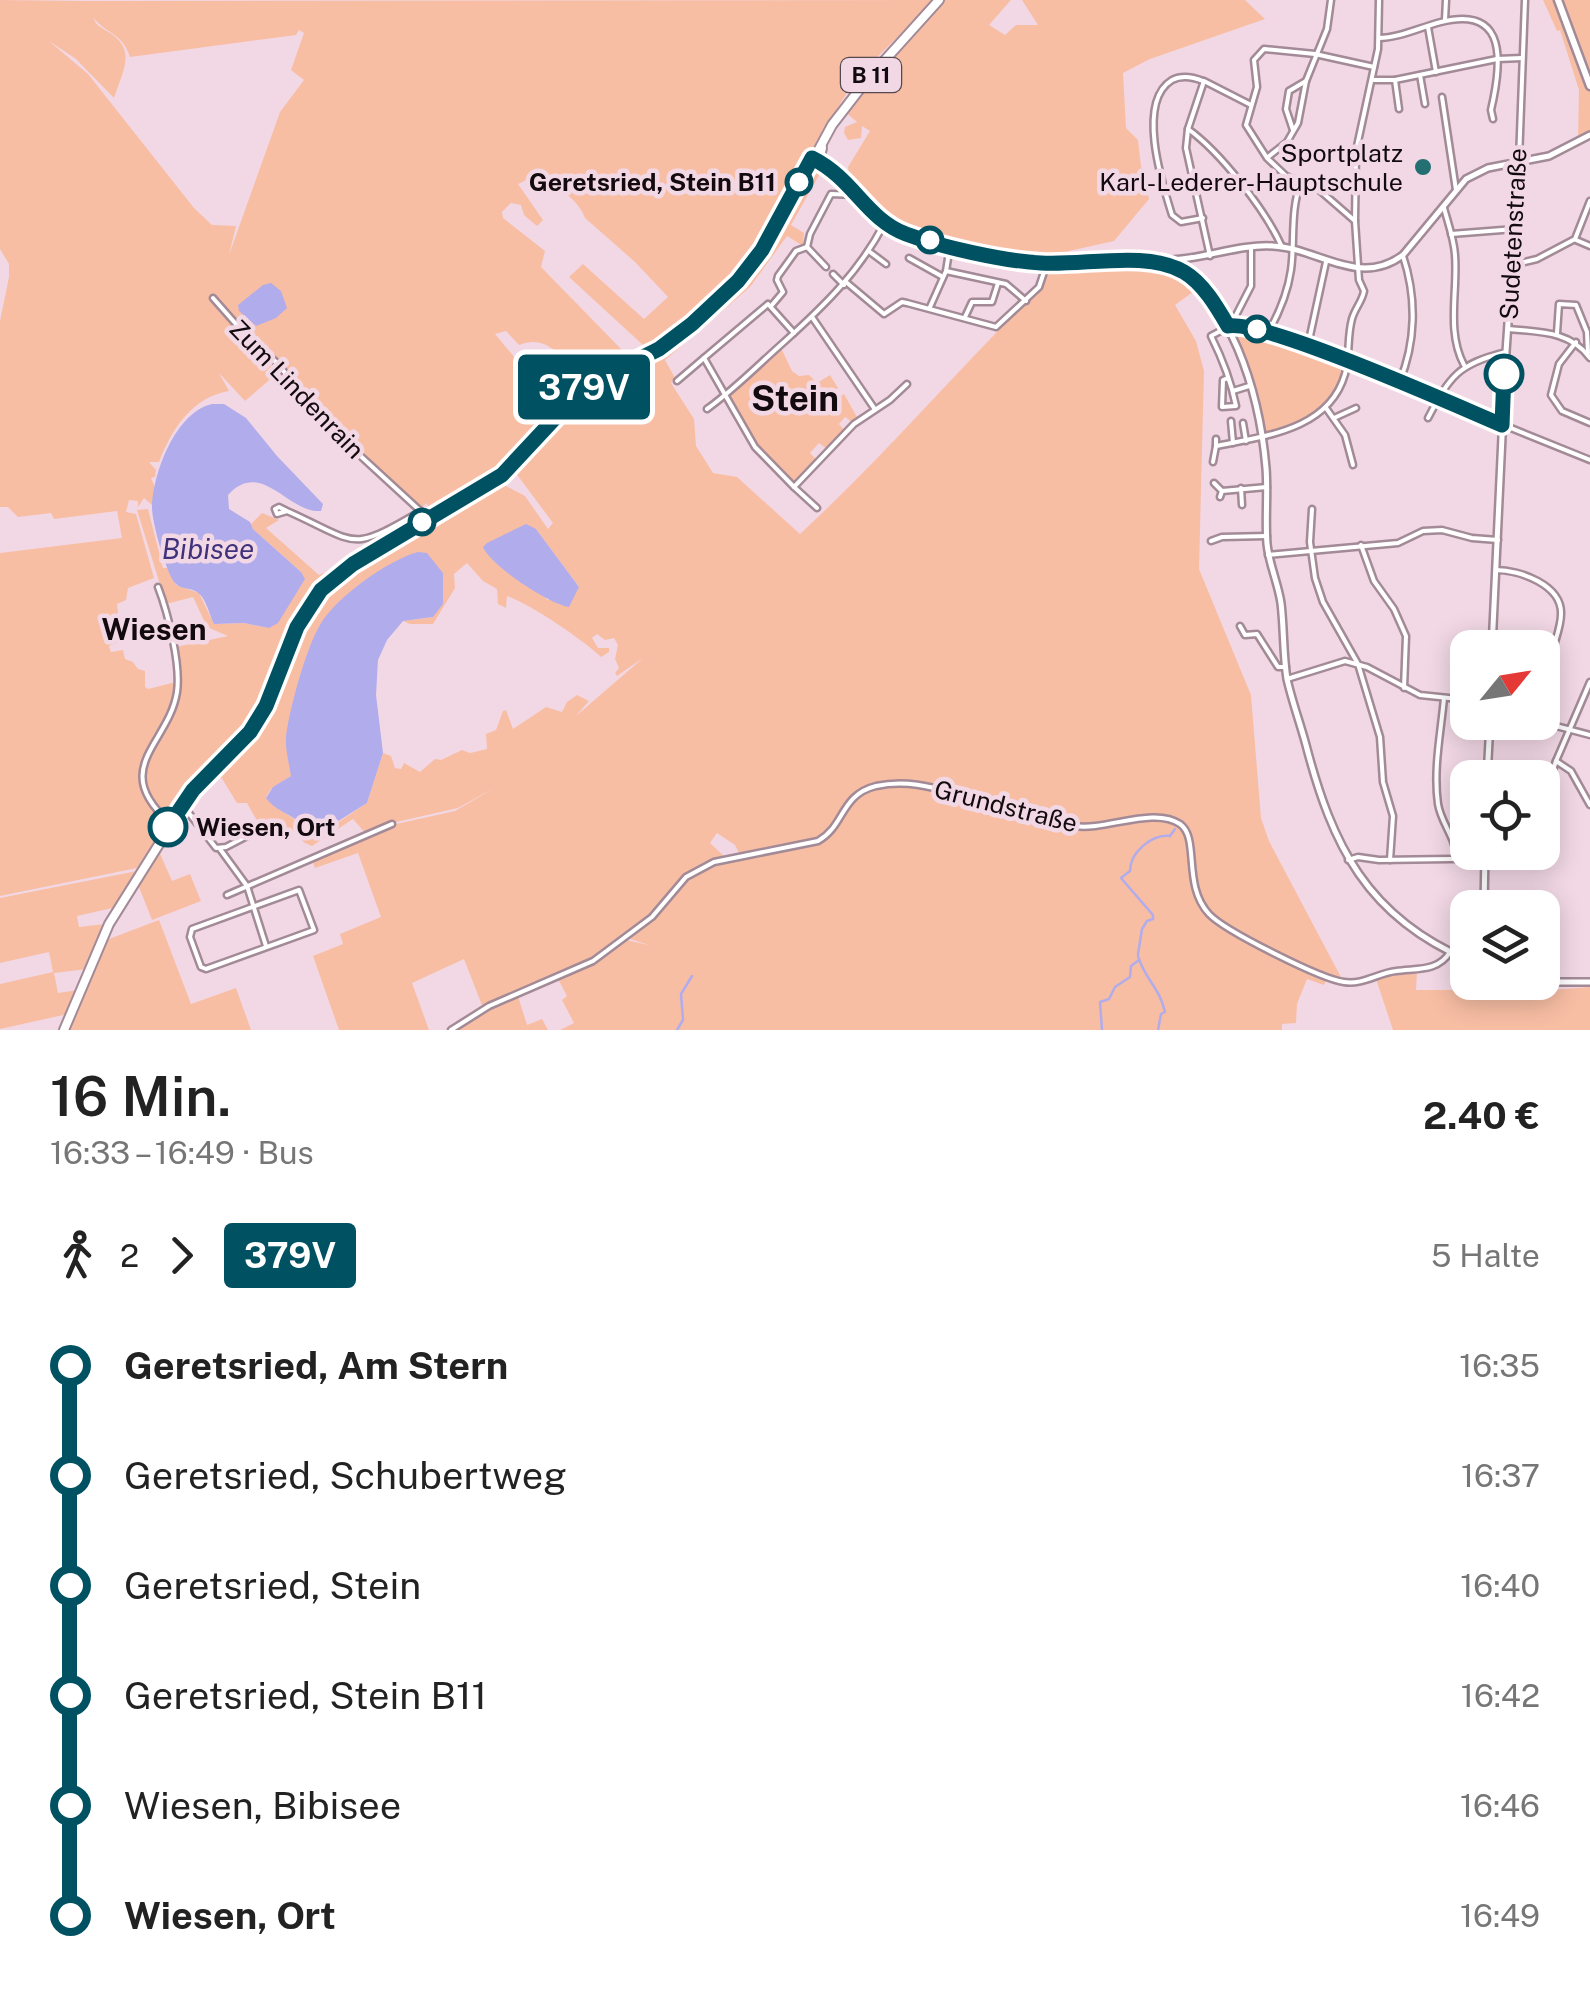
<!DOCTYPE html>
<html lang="de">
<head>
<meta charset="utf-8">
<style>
	:root { --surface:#fff; --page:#f6f6f6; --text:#222; --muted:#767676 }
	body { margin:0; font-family:"Public Sans",sans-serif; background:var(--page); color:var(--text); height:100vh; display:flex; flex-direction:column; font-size:38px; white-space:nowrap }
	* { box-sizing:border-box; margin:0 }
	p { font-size:32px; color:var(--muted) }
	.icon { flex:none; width:55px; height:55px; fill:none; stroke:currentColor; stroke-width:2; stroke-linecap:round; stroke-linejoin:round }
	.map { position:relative; height:1030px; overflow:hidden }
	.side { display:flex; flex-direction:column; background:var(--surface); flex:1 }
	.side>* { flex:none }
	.badge { padding:0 20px; border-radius:8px; font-size:35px; line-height:65px }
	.needle { width:65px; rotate:60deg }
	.fabs { position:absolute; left:1450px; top:630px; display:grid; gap:20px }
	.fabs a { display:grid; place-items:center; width:110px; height:110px; border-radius:20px; background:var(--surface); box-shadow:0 5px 25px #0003; font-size:50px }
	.map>.badge { position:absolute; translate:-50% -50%; box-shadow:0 0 0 5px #fff }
	.legs { display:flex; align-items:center; gap:15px; height:110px; padding:0 50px; font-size:32px }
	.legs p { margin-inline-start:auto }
	.overview { display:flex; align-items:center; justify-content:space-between; height:170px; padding:0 50px }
	h1 { font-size:55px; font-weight:600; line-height:75px }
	ul { padding:0 50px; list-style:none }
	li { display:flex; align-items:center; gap:35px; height:110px; font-size:38px }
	li i { display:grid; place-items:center; width:15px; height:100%; margin:0 12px; background:currentColor }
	li i::after { content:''; width:25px; height:25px; margin:-12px; border:8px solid; border-radius:50%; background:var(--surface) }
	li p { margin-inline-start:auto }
	li:first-child i { background:linear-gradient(#0000 50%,currentColor 0) }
	li:last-child i { background:linear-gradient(currentColor 50%,#0000 0) }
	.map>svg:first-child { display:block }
	.green { fill:#f8bea4; fill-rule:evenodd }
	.water { fill:#b1acec }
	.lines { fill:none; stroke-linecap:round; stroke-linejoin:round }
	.stream { stroke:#b1acec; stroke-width:2.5 }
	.minor-casing { stroke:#a28a96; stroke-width:9 }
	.tertiary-casing { stroke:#a28a96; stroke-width:10 }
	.secondary-casing { stroke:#a28a96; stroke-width:11 }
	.primary-casing { stroke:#a28a96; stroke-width:12 }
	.minor { stroke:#fff; stroke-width:4 }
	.tertiary { stroke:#fff; stroke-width:5 }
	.secondary { stroke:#fff; stroke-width:6 }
	.primary { stroke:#fff; stroke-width:8 }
	.line-1-casing { stroke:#fff; stroke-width:22 }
	.line-1 { stroke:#005262; stroke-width:15 }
	.poi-dot { fill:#236f72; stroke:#f2d8e5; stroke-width:4 }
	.stop-1-dot { fill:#fff; stroke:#005262; stroke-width:5 }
	.labels { text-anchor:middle; stroke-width:9; stroke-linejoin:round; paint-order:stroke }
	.shield { fill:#f2d8e5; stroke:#55484e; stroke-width:2.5 }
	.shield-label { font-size:22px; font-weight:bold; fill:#120a0e }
	.poi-label { font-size:25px; fill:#120a0e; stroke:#f2d8e5; text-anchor:end }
	.stop-label { font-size:25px; font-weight:bold; fill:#120a0e; stroke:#f2d8e5; text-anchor:end }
	.street-label { font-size:25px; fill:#120a0e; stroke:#f2d8e5 }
	.water-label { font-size:28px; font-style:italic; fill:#3f327b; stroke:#f2d8e5 }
	.quarter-label { font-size:30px; font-weight:bold; fill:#120a0e; stroke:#f2d8e5 }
	.district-label { font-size:35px; font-weight:bold; fill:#120a0e; stroke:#f2d8e5 }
</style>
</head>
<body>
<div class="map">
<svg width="1590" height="1030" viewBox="0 0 1590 1030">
	<rect width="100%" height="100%" fill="#f2d8e5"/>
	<g class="green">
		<path d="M0,0L86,1L935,0L857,77L807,157L774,226L730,283L669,339L644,346L569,277L583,264L644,319L668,297L635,262L585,218C578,198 555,186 539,174L518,184L543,220L537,226L524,215L521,205L511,203L502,212L503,218L545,251L541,267L624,352L582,379C564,360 548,333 519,345L506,331L495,334L555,406L531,435L518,458L496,472L476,478L470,485L428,507L427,503L422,507L416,504L330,426L275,358L221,307L219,312L281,370L245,401L219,373L229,391C192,397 172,429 159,462H149L156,470L155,477L151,478L156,490L153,506L144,498L138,507V501L129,500L126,512L136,514L154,578L128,588L126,600L117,604L120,632L116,634L117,643L109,646L111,652L123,650L125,659L133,662L138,669L145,671V687L148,689L176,682C173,741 114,754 163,818L154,842L137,868L0,896V553L122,538L117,511L54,519L51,513L18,517L8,507H0V321L9,277V264L0,249ZM93,17C105,34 122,32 130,57L296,35L299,30L304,33L291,70L304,80L280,112L229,255L236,226L212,225L194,208L88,74L49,41L76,59L114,98C121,74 138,51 110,33C101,27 97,27 93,17Z"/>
		<path d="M940,0H1011L989,25L1005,35L1016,25H1038L1022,0H1245L1265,19L1150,59L1123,73L1126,128L1138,140L1141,166L1149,199L1114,241L1069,251L1058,260L1045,261L949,243L885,223L849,176L848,167L870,131L862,126L861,138L848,140L844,133L845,127L857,122L845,112L867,81Z"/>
		<path d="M1543,0H1590V132L1578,140L1579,90L1560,30L1557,31Z"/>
		<path d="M815,170H822L791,225L804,233L803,246L787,236L750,287L665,360L675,378L671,383L694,419L696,446L713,473L737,477L800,534C882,458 954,374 1033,295L1045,280L1049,266H1164L1171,267L1197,289L1175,305L1196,341L1204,371L1199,569L1251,695L1261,818L1269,841L1343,981L1328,976L1324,985L1307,979L1297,1004L1296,1023L1282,1024V1030H560L574,1023L562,1000L567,996L558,979L596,962L621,939L649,945L627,938C673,902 678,870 742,859L735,845L717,833L710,843L726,858L685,876L649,917L591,962L483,1008L464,959L412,983L429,1030H339L313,956L343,944L340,934L381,917L358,853L315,868L312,860L387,826L455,811L496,787L458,808L392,823L366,834L353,819L312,846L305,843L291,829L274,826L264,833L247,803H237L216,769L259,724L293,640H286L255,721L230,752L191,788L168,818C119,772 162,747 177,700C181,685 177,668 175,653L171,648L228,636L207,627L193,597L166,604L137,510L148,509L163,568H168L176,585L199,593L214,624L244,623L269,628L301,572L253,529L251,524L262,513L279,520L266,528L319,575L334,569L367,547L369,551L373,548L371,542L415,516L419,518L416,522L374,548L425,523L438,525L504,485L525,496L548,529L553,523L515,472V467L587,389L662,351L741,283L778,232L809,173ZM536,529L579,587L548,600L534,589ZM427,553L433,617L403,621L410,624H433L455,588L454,574L467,563L483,581L497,589L498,604L506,608L507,596C530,604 583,640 601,657L609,652V648H598L592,638L597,634L605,640L614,638L618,645L615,659L619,668L615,673L617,676L643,658L576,716L589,701L577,695L567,702L562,712L546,707L513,729L506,710L503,711L496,730L486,734L487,749L470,753L462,750L441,760L435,759L420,772L404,763L401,769L395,768L391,756L383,753L367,803L316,837L307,838C300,814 279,815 266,797L271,789L291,776Z"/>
		<path d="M1246,327L1346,364C1335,407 1306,423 1265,433L1233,331Z"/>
		<path d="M781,348L792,371L799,376L809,375L817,383L830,375L838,388L834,391L838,398L844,394L857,417L852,422L845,417L839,424L844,430L827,449L819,443L810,453L817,460L793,483L764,456L730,396Z"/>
		<path d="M158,849L172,881L190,874L201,901L152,920L137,882Z"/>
		<path d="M137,871L117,907L77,916L79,927L105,924L87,969L54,973L58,993L78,990L68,1014L0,1029V984L53,972L49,952L0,963V898Z"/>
		<path d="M159,920L191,1004L236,988L251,1030H69L100,953L109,939Z"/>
		<path d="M1417,971L1416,990H1480L1481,982L1521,983L1536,987L1537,991L1590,987V1030H1393L1376,979Z"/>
		<path d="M518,996L527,1025L542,1019L548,1030H455L469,1019Z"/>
	</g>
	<g class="water">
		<path d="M271,283L281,291L287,308L276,318L256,326L239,311L238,305L263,285Z"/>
		<path d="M212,404H224L246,418L277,456L323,504L321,511C288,514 262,458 228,495L229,509L250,522L253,529L301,572L305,579L278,623L269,628L244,623L214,624C209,614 206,596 195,591C187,587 181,590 174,582C165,568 152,523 152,507C153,472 176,412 212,404Z"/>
		<path d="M526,524L536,529L579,587L569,607C549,604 491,566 483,547L487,543Z"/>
		<path d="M418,552L427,553L443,573V604L433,617L403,621L387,640L378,660L376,695L383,753L367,803L308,840C299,810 281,818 266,798L273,787L291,776C289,763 285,749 286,737C289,710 306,648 320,625C335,598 388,560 418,552Z"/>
	</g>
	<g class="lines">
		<g class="stream">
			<path d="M1138,954L1142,929L1147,921L1153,919V915L1121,878L1130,871C1130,852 1152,834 1170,836L1175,829"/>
			<path d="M1138,956C1144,978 1160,988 1165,1012L1161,1014L1158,1030"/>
			<path d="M677,1030L683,1020L681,994L692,976"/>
			<path d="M1102,1030L1100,1002L1109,999L1115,987L1130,977L1131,966L1139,960"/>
		</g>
		<g class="minor-casing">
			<g id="minor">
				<path d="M1445,20L1446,0"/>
				<path d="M1428,27L1436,72"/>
				<path d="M1379,38C1399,38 1421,27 1441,22C1508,5 1502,63 1491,110L1493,119"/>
				<path d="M1420,75L1425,104"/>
				<path d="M1374,80H1395L1497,59L1522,58"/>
				<path d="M1395,80L1399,109"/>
				<path d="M1203,81C1193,77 1182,75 1172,80C1136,102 1162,183 1172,215L1181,222L1203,218"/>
				<path d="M1442,97L1456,190"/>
				<path d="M1251,105L1204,81L1188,129C1220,152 1265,209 1282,247"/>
				<path d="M1188,129L1186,148L1210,256"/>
				<path d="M1293,130L1286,109L1289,91L1306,81"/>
				<path d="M1268,157L1287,142L1298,123L1306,81L1327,29L1331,0"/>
				<path d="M1519,160L1525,0"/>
				<path d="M1444,208C1448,223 1454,239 1455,255C1458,291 1446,331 1464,365"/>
				<path d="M1355,221L1317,188L1286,176L1267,158L1246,125L1257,87L1254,60L1264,49L1315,54L1374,67"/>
				<path d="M1451,234L1515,229"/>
				<path d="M1576,240L1590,246"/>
				<path d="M807,247L810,234L831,194L856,195"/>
				<path d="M807,247L826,267"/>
				<path d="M870,252L886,264"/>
				<path d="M909,258L943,277"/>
				<path d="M1512,265L1537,259L1575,239L1590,201"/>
				<path d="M946,271L1006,284L1026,301"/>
				<path d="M833,274L844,285"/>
				<path d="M846,282L884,314L902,302L907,303L996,327L1039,287L1047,263"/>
				<path d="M213,298L243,332L277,363L329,427L428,518"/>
				<path d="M772,305L783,292L777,280L778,276L796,251L807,247"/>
				<path d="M930,307L946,271L950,246"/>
				<path d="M812,317L874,408"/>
				<path d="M965,317L972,302H992L998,283"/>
				<path d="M1232,323L1251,286V248"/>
				<path d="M1227,325L1249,326L1308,346L1590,460"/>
				<path d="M1509,329C1540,332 1570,331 1590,358"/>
				<path d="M1269,331C1279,313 1288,291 1291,270C1295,241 1290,210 1301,182"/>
				<path d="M794,333L768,304L704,358L755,447L794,487L854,424L890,400L907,384"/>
				<path d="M1557,333L1559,304L1576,305L1587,332L1588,353"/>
				<path d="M1576,342L1559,364L1551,395L1562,411L1590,423"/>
				<path d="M1308,345L1326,262"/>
				<path d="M1228,378L1223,380L1222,407L1236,406C1231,381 1222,358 1211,336L1228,327"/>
				<path d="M677,381L704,358"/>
				<path d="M1399,383C1416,343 1417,298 1403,256"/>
				<path d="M1233,391L1249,386"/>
				<path d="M1326,408L1345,435L1353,465"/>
				<path d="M707,409C735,389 758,365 784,342C824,306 859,272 884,224"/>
				<path d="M1334,418L1356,408"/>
				<path d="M1428,418C1450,376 1458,364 1506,352"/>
				<path d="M1231,421L1233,443"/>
				<path d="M1243,423L1246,441"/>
				<path d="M1216,439V446C1265,436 1329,430 1345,374C1350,356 1347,337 1352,319C1355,308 1362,302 1364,291L1359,280L1355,221L1356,151L1378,49L1379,0"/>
				<path d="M1213,462L1216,446"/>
				<path d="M1214,483L1222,491"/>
				<path d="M794,487L817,508"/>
				<path d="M1241,488L1242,505"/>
				<path d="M1220,497L1222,491L1267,487"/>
				<path d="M1312,509L1310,542L1315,578L1323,602L1358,664L1380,737L1383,782L1393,816L1390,860"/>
				<path d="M287,511L279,507L275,509L277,514L287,511C359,543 348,554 421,511"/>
				<path d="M1211,541L1222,537L1267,536"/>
				<path d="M1361,545L1374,581L1394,609L1406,636L1404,688"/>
				<path d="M1268,555L1398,543L1423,531L1442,530L1472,538L1498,540"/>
				<path d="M1496,570C1520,570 1562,585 1561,614C1561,627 1555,640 1552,653C1550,664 1549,672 1542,682"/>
				<path d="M158,587C168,613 181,665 177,692C169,744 108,768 170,823"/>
				<path d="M1240,626L1245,635L1257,634L1278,667H1286"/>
				<path d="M1287,679L1345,661L1367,667L1420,695L1468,700"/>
				<path d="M1444,698C1441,732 1433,769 1438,804C1441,823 1456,838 1456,857"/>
				<path d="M1541,722L1590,735"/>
				<path d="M1556,761L1571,771L1590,805"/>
				<path d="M1542,803L1556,761L1590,682"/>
				<path d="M185,808L216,848L226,847L251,834"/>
				<path d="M220,849L247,886L266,946"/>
				<path d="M1348,860L1358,857L1379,860L1522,858"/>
				<path d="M299,890L314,930L206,969L201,967L190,937L192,929Z"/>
				<path d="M227,895L392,824"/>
				<path d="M451,1030L489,1006L593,961L652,917L686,877L714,862L818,841C845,826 840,795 876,786C909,779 935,788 965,796C987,802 1010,803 1032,810C1046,815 1060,823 1075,826C1105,831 1154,806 1180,824C1200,838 1182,885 1209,914C1225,931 1321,979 1344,982C1363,985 1378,973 1396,971C1416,968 1438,972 1450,952"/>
			</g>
		</g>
		<g class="tertiary-casing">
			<g id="tertiary">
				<path d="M831,169C855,183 865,215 890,227C906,235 923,238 941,243C1019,265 1101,268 1182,259C1211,256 1244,244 1273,246C1318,248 1359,288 1403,255L1466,179L1488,168L1549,156L1590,135"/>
				<path d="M1160,262C1232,288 1260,398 1266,468C1268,493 1265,519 1267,544C1269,564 1278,583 1281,603C1284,628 1283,654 1287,679C1292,701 1300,723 1306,745C1332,845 1367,917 1468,960"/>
				<path d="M1492,648L1506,352L1519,164"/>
				<path d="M1487,778L1490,722"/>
				<path d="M1484,908L1485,852"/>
				<path d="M1536,982H1590"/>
			</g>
		</g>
		<g class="secondary-casing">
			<path id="secondary" d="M1558,0L1590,86"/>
		</g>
		<g class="primary-casing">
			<g id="primary">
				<path d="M822,148L820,156L831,169"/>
				<path d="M64,1030L109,924L193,790L250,732L266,706L297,627L321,590L353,564L498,478L524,455L585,387L659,349L725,294L775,231L832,125L866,81L939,0"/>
			</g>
		</g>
		<use href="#minor" class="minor"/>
		<use href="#tertiary" class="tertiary"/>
		<use href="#secondary" class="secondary"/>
		<use href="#primary" class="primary"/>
	</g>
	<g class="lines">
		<g class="line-1-casing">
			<path id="line-1" d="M168,827L193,790L250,732L266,706L297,627L321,590L353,564L502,475L585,386L659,349L692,324L738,281L762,250L812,158C854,179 866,219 906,234C941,247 1003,261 1041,263C1083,266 1147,250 1184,272C1203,283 1217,307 1228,326C1263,319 1457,406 1502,425L1504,374"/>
		</g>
		<use href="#line-1" class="line-1"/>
	</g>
	<circle class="poi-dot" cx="1423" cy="167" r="10"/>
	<g class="stop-1-dot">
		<circle cx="799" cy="182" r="12"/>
		<circle cx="930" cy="240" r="12"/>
		<circle cx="1257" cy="329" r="12"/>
		<circle cx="1504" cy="374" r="18"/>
		<circle cx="422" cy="522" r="12"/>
		<circle cx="168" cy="827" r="18"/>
	</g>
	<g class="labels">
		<rect class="shield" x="841" y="58" width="60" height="34" rx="8"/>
		<g class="shield-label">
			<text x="871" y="83">B 11</text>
		</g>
		<g class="poi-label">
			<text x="1403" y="162">Sportplatz<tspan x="1403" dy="29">Karl-Lederer-Hauptschule</tspan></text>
		</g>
		<g class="stop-label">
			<text x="776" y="191">Geretsried, Stein B11</text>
			<text x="196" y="836" text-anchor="start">Wiesen, Ort</text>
		</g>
		<g class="street-label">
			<text transform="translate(1513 234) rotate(-87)" y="9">Sudetenstraße</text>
			<text transform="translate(297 389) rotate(46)" y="9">Zum Lindenrain</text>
			<text transform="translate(1006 806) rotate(14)" y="9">Grundstraße</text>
		</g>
		<g class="water-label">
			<text x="208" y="559">Bibisee</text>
		</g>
		<g class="quarter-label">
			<text x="154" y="640">Wiesen</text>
		</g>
		<g class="district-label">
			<text x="795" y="411">Stein</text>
		</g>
	</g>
</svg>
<div class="fabs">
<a><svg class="needle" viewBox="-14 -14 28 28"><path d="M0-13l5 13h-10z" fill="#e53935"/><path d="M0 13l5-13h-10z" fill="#767676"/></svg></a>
<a><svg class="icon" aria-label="locate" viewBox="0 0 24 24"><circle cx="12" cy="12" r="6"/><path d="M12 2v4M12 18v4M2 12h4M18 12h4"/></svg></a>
<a><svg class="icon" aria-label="layers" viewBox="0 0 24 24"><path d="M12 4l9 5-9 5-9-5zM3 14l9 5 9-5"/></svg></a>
</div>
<b class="badge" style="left:584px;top:387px;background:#005262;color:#fff">379V</b>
</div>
<section class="side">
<div class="overview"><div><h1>16 Min.</h1><p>16:33 – 16:49 · Bus</p></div><b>2.40 €</b></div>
<div class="legs"><svg class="icon" aria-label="walk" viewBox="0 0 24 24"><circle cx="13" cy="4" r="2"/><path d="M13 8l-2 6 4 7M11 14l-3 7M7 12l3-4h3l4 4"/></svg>2<svg class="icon" aria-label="forward" viewBox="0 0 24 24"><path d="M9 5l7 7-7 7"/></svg><b class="badge" style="background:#005262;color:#fff">379V</b><p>5 Halte</p></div>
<ul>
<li><i style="color:#005262"></i><b>Geretsried, Am Stern</b><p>16:35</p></li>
<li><i style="color:#005262"></i><span>Geretsried, Schubertweg</span><p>16:37</p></li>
<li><i style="color:#005262"></i><span>Geretsried, Stein</span><p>16:40</p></li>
<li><i style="color:#005262"></i><span>Geretsried, Stein B11</span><p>16:42</p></li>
<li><i style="color:#005262"></i><span>Wiesen, Bibisee</span><p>16:46</p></li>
<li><i style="color:#005262"></i><b>Wiesen, Ort</b><p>16:49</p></li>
</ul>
</section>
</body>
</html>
